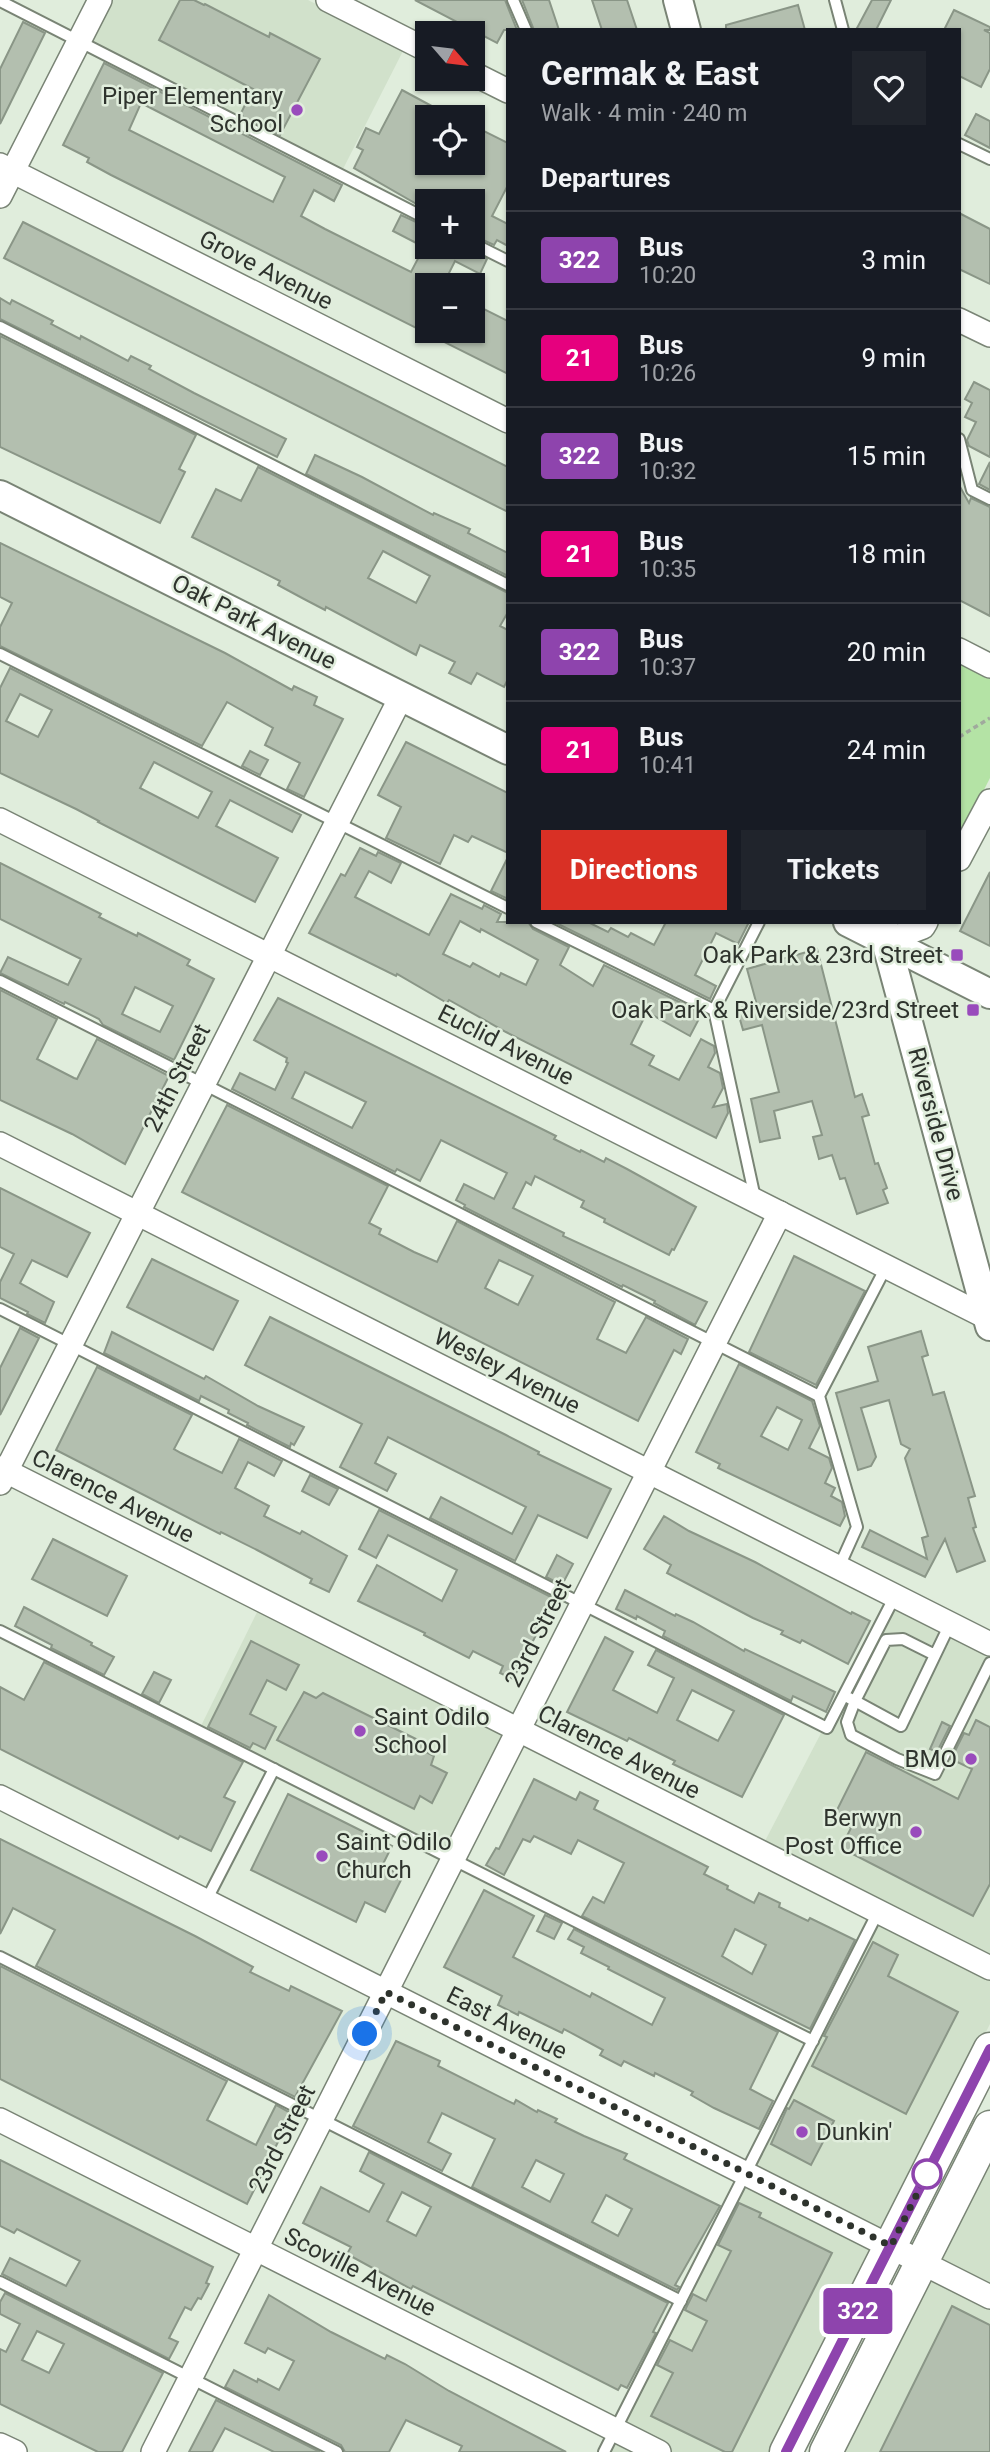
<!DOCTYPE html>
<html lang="en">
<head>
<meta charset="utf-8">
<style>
	:root { --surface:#171b24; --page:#20242c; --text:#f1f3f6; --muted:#9ea1a6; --line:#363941; --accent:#d93025 }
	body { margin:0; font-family:Roboto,sans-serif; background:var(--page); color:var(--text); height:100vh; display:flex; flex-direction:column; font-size:26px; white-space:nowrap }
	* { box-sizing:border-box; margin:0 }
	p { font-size:23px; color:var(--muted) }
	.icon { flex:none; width:38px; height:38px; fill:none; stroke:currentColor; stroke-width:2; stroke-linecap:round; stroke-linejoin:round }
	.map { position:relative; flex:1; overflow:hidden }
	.sheet { position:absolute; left:506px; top:28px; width:455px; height:896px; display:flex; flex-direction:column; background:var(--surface); border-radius:0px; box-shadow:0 2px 5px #0004 }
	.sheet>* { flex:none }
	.badge { padding:0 14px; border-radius:5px; font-size:24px; line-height:46px }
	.needle { width:46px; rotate:118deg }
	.controls { position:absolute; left:415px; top:21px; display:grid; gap:14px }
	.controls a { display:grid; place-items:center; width:70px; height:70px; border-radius:0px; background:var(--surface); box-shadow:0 2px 5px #0004; font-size:35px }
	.you { position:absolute; width:35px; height:35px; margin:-18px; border:5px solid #fff; border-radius:50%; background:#1a73e8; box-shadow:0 0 0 10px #1a73e833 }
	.map>.badge { position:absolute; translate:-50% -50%; box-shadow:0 0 0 4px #fff }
	h2 { padding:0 35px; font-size:26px; line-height:63px }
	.round { display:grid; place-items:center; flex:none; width:74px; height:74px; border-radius:0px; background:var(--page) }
	.headline { display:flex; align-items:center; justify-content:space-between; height:119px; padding:0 35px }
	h1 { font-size:33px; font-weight:700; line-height:52px }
	.action { display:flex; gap:14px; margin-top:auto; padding:14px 35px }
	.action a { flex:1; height:80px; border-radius:0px; background:var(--accent); color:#fff; font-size:28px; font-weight:700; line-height:80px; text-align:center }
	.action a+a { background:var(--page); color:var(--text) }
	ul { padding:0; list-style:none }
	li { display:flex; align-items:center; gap:21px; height:98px; padding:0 35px; border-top:2px solid var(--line) }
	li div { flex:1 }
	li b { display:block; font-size:26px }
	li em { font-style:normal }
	li .badge { min-width:77px; font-weight:700; text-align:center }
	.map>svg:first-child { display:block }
	.built { fill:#d1e1cb }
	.green { fill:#b4e3a5 }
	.building { fill:#b3bfaf; stroke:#8a9687; stroke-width:2; fill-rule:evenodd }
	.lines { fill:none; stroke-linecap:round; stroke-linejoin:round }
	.service-casing { stroke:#798475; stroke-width:14 }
	.minor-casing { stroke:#798475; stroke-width:26 }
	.tertiary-casing { stroke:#798475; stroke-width:32 }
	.secondary-casing { stroke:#798475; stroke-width:35 }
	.path { stroke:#a0aa9d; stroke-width:3.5; stroke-dasharray:5 3.5; stroke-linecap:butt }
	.service { stroke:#fff; stroke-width:10 }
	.minor { stroke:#fff; stroke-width:23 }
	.tertiary { stroke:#fff; stroke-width:28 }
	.secondary { stroke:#fff; stroke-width:32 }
	.line-casing { stroke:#fff; stroke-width:16 }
	.line { stroke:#8e44ad; stroke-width:10 }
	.walk { stroke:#2e332d; stroke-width:7; stroke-dasharray:0 12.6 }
	.poi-dot { fill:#994bbc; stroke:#e0eddc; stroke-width:2.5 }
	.stop-dot { fill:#fff; stroke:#8e44ad; stroke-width:3.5 }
	.labels { text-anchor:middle; stroke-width:5; stroke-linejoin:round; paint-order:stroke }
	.poi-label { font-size:24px; fill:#2e332d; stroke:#e0eddc; text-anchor:end }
	.street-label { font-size:24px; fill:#2e332d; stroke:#e0eddc }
</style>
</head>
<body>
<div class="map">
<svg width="990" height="2452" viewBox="0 0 990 2452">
	<rect width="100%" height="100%" fill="#e0eddc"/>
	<g class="built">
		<path d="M103,0H308L404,49L342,171L83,40Z"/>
		<path d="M264,1598L523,1728L456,1861L197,1734Z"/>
		<path d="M888,1604L990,1657V1954L765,1841Z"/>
		<path d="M874,1913L990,1973V2024L774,2452H599Z"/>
		<path d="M990,2134V2452H829Z"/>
	</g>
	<path class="green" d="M959,663L990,679V778L959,839Z"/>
	<g class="building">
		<path d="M180,0H194L204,5L205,4L269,37L270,33L320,59L280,135L240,115L253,89L159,40Z"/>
		<path d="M415,0H505L517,30H504L497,43Z"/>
		<path d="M522,0H549L559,30H534Z"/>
		<path d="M592,0H627L637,30H602Z"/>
		<path d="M872,0H891L876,30H856Z"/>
		<path d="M798,5L805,30H726V25Z"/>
		<path d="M954,10L990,27V30H984L990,33V69L981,87L959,76V30H944Z"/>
		<path d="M23,22L45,33L0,124V69Z"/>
		<path d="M104,63L342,185L334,201L314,190L301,216L325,229L411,272L424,247L393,231L401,215L427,227V247H465L487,259L480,274L455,261L443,285H427V331H472V303L508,321V374L111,175L87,162L89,158L63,145ZM141,103L285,177L273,202L129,130Z"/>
		<path d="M402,90L452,117H427V163H472V125L508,143V185L492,216L508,224V246L497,240L494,245L472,235V201H427V210L354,168L363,150L357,147L366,128L379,134Z"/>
		<path d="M976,114L990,121V148L965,135Z"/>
		<path d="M959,213L990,229V284L959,269Z"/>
		<path d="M23,222L508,467V512L4,258Z"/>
		<path d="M0,298L10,304L12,300L53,321L51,324L80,339L81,336L128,361L131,356L151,366L149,369L194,393L286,439L277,457L0,319Z"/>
		<path d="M0,336L196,435L179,469L185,472L160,523L0,447Z"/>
		<path d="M974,382L990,390V457L969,446L967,440L976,422L965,417L972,403L965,399Z"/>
		<path d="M315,455L362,477L433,515L434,513L470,529L468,533L508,553V576L306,474Z"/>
		<path d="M990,462V490L979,484Z"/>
		<path d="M258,467L508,593V612L500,626L508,630V679L504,687L477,673L471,684L449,673L455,662L420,645L416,655L326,607L325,610L304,599L278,585L280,581L192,537L216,489L241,501ZM383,551L430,576L416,603L368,578Z"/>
		<path d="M959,485L969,503L971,498L990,507V616L959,600Z"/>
		<path d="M0,543L225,653L292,690L294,686L317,697L314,705L343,719L304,797L287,789L300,763L265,745L273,728L227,702L202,746L0,646V627L12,603L0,597Z"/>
		<path d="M10,668L301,815L292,832L230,800L216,826L278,858L255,902L98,822L99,821L76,809L0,773V688ZM20,694L52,710L38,737L6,721ZM154,762L212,792L198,818L140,788Z"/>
		<path d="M406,742L508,793V853L472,836L468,842L454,835L440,864L386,838L401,807L378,795Z"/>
		<path d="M250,751L268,760L260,775L242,766Z"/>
		<path d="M360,848L376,856L378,852L401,863L391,883L369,871L355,897L429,935L451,894L482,909L484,905L501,914L497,922H528L533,929L569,947L560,965L593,986L604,965L702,1013L690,1036L647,1012L631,1044L654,1056L649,1065L679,1080L701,1039L714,1046L715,1053L708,1067L720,1073L723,1088L713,1107L727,1104L728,1113L716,1138L506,1032L449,1000L447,1003L397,974L396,976L309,933L341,874L345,876ZM460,921L480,932L481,929L538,960L526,985L501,973L499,977L473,963L470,967L443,954Z"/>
		<path d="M508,857V899L491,891Z"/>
		<path d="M0,863L101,914L99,917L137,936L138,933L190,960L187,965L214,979L174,1060L103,1025L99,1019L65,1002L64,1004L0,973L8,957L68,985L81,959L0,919ZM135,987L173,1006L160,1032L122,1014Z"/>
		<path d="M990,872V946L960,931Z"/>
		<path d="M554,922H588L608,932L611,928L628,937L631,933L654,945L666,922H749L738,944L716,933L695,975L716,986L710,999Z"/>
		<path d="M817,949L855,1097L862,1094L869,1115L862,1117L875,1164L878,1163L887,1188L883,1190L888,1203L857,1214L845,1178L840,1179L832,1155L819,1159L813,1137L822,1135L812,1101L774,1111L780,1138L760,1142L751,1099L779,1092L762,1025L743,1030L737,1009L751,1005L758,1009L747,969Z"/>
		<path d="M0,990L57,1019L37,1059L74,1078L77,1079L97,1039L169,1076L125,1164L72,1134L0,1100Z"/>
		<path d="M278,998L556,1136L554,1139L580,1152L581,1150L604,1162L606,1158L627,1169L696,1207L674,1250L672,1249L669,1255L604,1222L605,1219L581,1207L584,1201L535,1176L531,1185L526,1182L513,1208L564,1233L563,1236L707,1302L695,1325L654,1303L655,1301L623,1285L622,1287L464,1207L465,1205L456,1200L464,1184L494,1199L507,1173L441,1140L420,1181L397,1169L395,1172L232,1089L240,1073L275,1090L288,1063L286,1062L287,1058L254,1040ZM305,1072L366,1102L352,1128L292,1098Z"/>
		<path d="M227,1105L388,1186L369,1223L381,1229L379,1234L414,1252L437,1262L457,1221L615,1302L597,1339L626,1353L646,1317L688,1339L681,1354L674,1350L638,1421L182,1192ZM499,1260L533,1276L518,1305L485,1288Z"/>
		<path d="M0,1188L90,1233L67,1277L32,1260L20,1283L54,1302L45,1323L27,1314L28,1312L0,1298V1282L14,1254L0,1247Z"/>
		<path d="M794,1256L865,1291L816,1385L749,1352Z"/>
		<path d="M152,1259L238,1301L213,1350L127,1307Z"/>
		<path d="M270,1317L506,1435L539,1452L538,1454L611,1489L587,1538L538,1515L515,1561L430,1518L441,1497L512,1534L526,1507L388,1437L375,1463L396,1474L387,1491L340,1467L362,1424L245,1365Z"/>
		<path d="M20,1328L39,1338L0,1415V1368Z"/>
		<path d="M921,1331L928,1355L922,1357L933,1395L944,1392L975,1496L968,1498L976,1527L973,1528L985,1561L957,1572L945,1539L925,1577L862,1547L870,1530L927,1559L922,1538L928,1536L905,1458L910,1449L901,1444L889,1400L861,1408L876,1457L871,1466L858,1470L836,1393L878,1381L868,1347Z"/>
		<path d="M112,1332L204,1379L206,1376L258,1406L304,1427L294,1445L291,1443L290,1447L247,1425L248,1423L228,1413L229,1410L201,1396L199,1401L104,1353Z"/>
		<path d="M739,1364L812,1401L820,1426L809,1448L829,1458L832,1468L825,1483L835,1488L831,1496L842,1502L845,1516L840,1526L718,1468L720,1464L696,1452ZM777,1407L802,1420L788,1450L761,1436Z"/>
		<path d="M97,1367L192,1415L174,1449L181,1453L222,1473L239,1439L282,1461L274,1476L248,1462L235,1488L269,1506L264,1516L300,1534L302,1531L347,1556L329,1592L310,1583L312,1579L257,1550L221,1532L220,1534L56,1450Z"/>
		<path d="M310,1475L338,1489L329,1505L302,1491Z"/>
		<path d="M379,1510L555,1599L513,1679L500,1673L503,1666L473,1651L469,1658L424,1635L425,1633L358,1601L377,1565L442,1601L457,1570L388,1535L376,1558L359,1549Z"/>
		<path d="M664,1516L689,1531L755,1562L851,1614L852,1612L870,1621L848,1664L802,1640L800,1643L781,1634L783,1631L753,1618L667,1573L671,1565L644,1549Z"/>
		<path d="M53,1539L127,1576L107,1616L32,1579Z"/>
		<path d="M557,1555L573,1564L562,1585L546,1577Z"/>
		<path d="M625,1590L675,1616L676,1614L693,1622L744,1651L745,1649L835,1692L826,1712L793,1696L791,1701L663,1636L665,1631L637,1616L636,1619L616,1609Z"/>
		<path d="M24,1607L92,1643L91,1645L114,1657L104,1675L51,1648L52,1645L15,1626Z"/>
		<path d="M605,1637L633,1652L613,1690L657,1713L674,1678L648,1665L656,1650L784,1715L742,1797L673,1764L675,1761L629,1738L627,1741L567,1712ZM692,1690L734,1711L718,1741L677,1720Z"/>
		<path d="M251,1641L299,1665L286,1690L267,1680L250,1714L276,1727L265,1749L253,1743L250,1748L208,1727Z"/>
		<path d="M44,1662L243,1762L224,1797L235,1802L211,1851L180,1836L178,1839L0,1749V1687L24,1700Z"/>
		<path d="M154,1672L171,1680L159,1703L142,1694Z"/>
		<path d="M304,1692L316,1698L323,1693L428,1745L424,1751L434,1756L431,1765L447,1773L432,1803L420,1796L414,1809L277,1740Z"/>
		<path d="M976,1720L990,1727V1884L973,1916L841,1848L851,1828L833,1818L866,1752L958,1799L972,1769L951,1759L964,1733L969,1735Z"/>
		<path d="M942,1722L950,1726L937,1752L930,1749Z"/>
		<path d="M534,1779L576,1800L580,1792L598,1801L594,1809L708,1867L704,1874L728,1886L727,1889L754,1903L759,1893L780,1903L779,1907L808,1921L810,1918L855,1940L810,2029L582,1916L593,1897L604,1903L624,1863L578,1840L571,1854L534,1836L530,1842L523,1839L504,1875L486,1865L496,1848L499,1849ZM735,1929L766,1945L752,1974L722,1956Z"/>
		<path d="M288,1794L392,1846L382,1866L403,1876L385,1912L365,1902L356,1922L251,1870Z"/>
		<path d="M0,1839L195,1936L253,1967L250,1972L289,1991L291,1986L342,2011L295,2097L36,1966L55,1930L13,1908L0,1934Z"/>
		<path d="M484,1890L534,1916L513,1957L590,1997L592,1993L652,2025L665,1998L608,1969L609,1967L581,1953L584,1947L568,1939L574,1929L778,2032L750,2089L773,2101L759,2129L714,2108L691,2095L693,2092L655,2073L654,2076L624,2061L621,2066L600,2055L603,2050L564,2029L562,2033L519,2012L518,2015L498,2005L502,1996L444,1967Z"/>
		<path d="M545,1915L562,1923L554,1939L537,1931Z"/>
		<path d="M873,1942L898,1955L888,1976L958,2012L906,2114L812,2066L827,2037L824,2036Z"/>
		<path d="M0,1966L227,2081L207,2120L250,2142L256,2145L276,2105L292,2114L247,2204L0,2079Z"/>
		<path d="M396,2041L440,2061L438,2066L514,2104L516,2100L537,2112L538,2110L557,2119L555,2122L584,2136L627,2154L624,2159L720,2206L675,2285L679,2287L677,2290L472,2187L495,2139L442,2113L428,2142L451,2154L442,2171L353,2126ZM536,2160L564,2174L550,2202L522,2187ZM606,2195L632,2209L618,2236L592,2222Z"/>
		<path d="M794,2100L834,2121L811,2165L771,2144L787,2108L789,2109Z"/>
		<path d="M369,2152L668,2303L653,2332L656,2333L627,2388L621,2385L618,2390L413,2286L411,2289L347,2254L351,2247L303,2223L321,2187L369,2212L384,2184L360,2171ZM402,2192L431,2207L416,2236L387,2221Z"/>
		<path d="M0,2160L213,2267L206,2283L209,2284L201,2299L198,2298L191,2310L185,2307L169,2338L178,2342L169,2359L2,2274L10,2258L66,2286L80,2261L17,2229L14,2233L0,2226Z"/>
		<path d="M739,2203L761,2213L759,2217L832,2253L732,2452H725L651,2416L673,2373L657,2365L670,2340L692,2351L707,2321L685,2310L693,2294L706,2301L731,2251L718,2245Z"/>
		<path d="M5,2293L163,2373L122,2452H98L0,2404V2349L6,2352L20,2324L0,2314V2302ZM37,2331L64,2344L49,2373L22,2360Z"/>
		<path d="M269,2295L331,2332L385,2359L387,2355L405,2364L449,2391L566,2452H459L462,2446L406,2420L389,2452H345L341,2445L225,2387L234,2370L257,2382L258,2379L279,2390L294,2361L268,2348L265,2353L245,2343Z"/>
		<path d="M952,2306L990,2325V2452H880Z"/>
		<path d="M216,2400L320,2452H274L225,2428L212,2452H189Z"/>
	</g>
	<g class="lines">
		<g class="service-casing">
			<g id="service">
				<path d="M513,0L526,30"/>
				<path d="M835,0L843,30"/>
				<path d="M0,1L427,219"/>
				<path d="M959,144L990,159"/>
				<path d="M472,243L508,261"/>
				<path d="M0,327L508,585"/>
				<path d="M959,439L972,490L990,499"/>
				<path d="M0,654L508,908"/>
				<path d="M536,922L714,1010"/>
				<path d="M0,981L819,1396"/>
				<path d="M755,1198L714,1010L759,922"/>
				<path d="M0,1309L827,1728L895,1596"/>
				<path d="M839,1567L857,1527L819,1396L886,1267"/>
				<path d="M0,1631L813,2041"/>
				<path d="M935,1655L903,1639L886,1640L855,1701L901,1726L950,1624"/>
				<path d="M849,1698L855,1701L847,1722L851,1735L897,1759L935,1774L990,1663"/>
				<path d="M206,1901L274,1769"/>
				<path d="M0,1957L681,2301"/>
				<path d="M0,2282L337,2452"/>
				<path d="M604,2452L878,1912"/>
			</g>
		</g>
		<g class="minor-casing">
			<g id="minor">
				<path d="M328,0L427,50"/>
				<path d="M472,73L508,91"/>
				<path d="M0,165L508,421"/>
				<path d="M0,196L100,0"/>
				<path d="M959,320L990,335"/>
				<path d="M959,650L990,666"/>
				<path d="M0,820L988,1318"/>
				<path d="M959,859L990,801"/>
				<path d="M886,941L923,927L926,922"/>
				<path d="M0,1144L990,1644"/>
				<path d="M0,1468L990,1968"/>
				<path d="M0,1483L401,697"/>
				<path d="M0,1797L990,2297"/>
				<path d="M0,2120L659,2452"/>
				<path d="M0,2445L15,2452"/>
				<path d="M153,2452L780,1213"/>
			</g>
		</g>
		<g class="tertiary-casing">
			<g id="tertiary">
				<path d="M678,0L686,30"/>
				<path d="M0,495L508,750"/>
				<path d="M848,922L990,994"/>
				<path d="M883,922L886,941L990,1326"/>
			</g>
		</g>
		<g class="secondary-casing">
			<g id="secondary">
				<path d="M786,2452L990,2049"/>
				<path d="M826,2452L990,2127"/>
			</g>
		</g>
		<path class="path" d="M959,737L990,718"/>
		<use href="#service" class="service"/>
		<use href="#minor" class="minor"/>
		<use href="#tertiary" class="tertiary"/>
		<use href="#secondary" class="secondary"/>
	</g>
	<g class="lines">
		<g class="line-casing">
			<path id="line" d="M786,2452L990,2049"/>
		</g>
		<use href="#line" class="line"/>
		<path class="walk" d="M365,2034L386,1992L891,2246L927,2174"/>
	</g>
	<g class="poi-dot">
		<circle cx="297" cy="110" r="7"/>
		<rect x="950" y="948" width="14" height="14" rx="3.5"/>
		<rect x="966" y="1003" width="14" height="14" rx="3.5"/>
		<circle cx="360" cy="1731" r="7"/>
		<circle cx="971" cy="1759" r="7"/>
		<circle cx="916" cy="1832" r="7"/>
		<circle cx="322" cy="1856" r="7"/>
		<circle cx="802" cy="2132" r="7"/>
	</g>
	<circle class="stop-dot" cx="927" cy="2174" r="14"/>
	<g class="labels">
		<g class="poi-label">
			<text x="283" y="104">Piper Elementary<tspan x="283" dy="28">School</tspan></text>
			<text x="943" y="963">Oak Park &amp; 23rd Street</text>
			<text x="959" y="1018">Oak Park &amp; Riverside/23rd Street</text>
			<text x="374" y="1725" text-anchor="start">Saint Odilo<tspan x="374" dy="28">School</tspan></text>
			<text x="957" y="1767">BMO</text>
			<text x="902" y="1826">Berwyn<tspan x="902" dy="28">Post Office</tspan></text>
			<text x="336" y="1850" text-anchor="start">Saint Odilo<tspan x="336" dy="28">Church</tspan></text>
			<text x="816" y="2140" text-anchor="start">Dunkin'</text>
		</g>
		<g class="street-label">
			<text transform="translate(266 270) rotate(27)" y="8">Grove Avenue</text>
			<text transform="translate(254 622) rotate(27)" y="8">Oak Park Avenue</text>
			<text transform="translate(506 1045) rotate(27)" y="8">Euclid Avenue</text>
			<text transform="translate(177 1078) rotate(-63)" y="8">24th Street</text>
			<text transform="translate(936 1124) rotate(75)" y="8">Riverside Drive</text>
			<text transform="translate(507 1371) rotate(27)" y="8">Wesley Avenue</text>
			<text transform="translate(113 1496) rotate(27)" y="8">Clarence Avenue</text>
			<text transform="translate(538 1633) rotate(-63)" y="8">23rd Street</text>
			<text transform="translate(619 1752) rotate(27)" y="8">Clarence Avenue</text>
			<text transform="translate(507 2023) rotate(27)" y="8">East Avenue</text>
			<text transform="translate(282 2139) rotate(-63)" y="8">23rd Street</text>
			<text transform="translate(360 2272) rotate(27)" y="8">Scoville Avenue</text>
		</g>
	</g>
</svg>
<div class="controls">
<a><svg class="needle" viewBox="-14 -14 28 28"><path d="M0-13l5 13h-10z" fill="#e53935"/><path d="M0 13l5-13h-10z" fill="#9ea1a6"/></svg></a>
<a><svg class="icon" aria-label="locate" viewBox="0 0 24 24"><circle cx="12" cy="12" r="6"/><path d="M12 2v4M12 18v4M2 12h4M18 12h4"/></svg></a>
<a>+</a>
<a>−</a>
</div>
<div class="you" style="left:365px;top:2034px"></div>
<b class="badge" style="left:858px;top:2311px;background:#8e44ad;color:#fff">322</b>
<section class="sheet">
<div class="headline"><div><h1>Cermak &amp; East</h1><p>Walk · 4 min · 240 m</p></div><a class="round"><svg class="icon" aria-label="heart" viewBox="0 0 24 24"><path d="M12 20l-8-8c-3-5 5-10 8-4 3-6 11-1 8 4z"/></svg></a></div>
<h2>Departures</h2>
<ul>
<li><span class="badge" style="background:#8e44ad;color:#fff">322</span><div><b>Bus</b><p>10:20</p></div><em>3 min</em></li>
<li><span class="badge" style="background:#e6007e;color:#fff">21</span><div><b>Bus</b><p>10:26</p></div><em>9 min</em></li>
<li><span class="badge" style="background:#8e44ad;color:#fff">322</span><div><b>Bus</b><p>10:32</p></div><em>15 min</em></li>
<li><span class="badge" style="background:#e6007e;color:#fff">21</span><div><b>Bus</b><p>10:35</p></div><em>18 min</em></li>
<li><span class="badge" style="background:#8e44ad;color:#fff">322</span><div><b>Bus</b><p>10:37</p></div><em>20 min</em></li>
<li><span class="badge" style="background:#e6007e;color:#fff">21</span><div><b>Bus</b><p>10:41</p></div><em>24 min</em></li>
</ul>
<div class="action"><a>Directions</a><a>Tickets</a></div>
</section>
</div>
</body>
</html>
